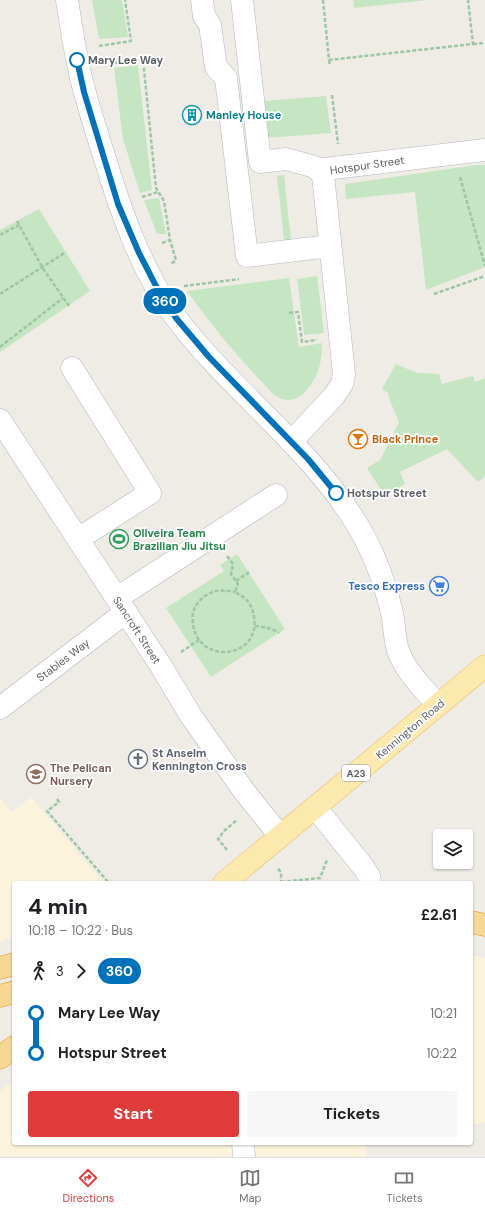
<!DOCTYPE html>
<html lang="en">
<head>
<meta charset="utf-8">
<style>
	:root { --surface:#fff; --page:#f6f6f6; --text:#202124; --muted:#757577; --line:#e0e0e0; --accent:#e03b3a }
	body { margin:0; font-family:"DM Sans",sans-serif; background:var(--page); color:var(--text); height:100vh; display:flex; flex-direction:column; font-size:15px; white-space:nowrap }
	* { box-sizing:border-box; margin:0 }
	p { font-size:13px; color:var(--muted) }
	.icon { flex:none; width:22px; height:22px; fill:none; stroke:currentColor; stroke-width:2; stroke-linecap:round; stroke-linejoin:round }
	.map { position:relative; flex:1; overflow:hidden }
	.side { position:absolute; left:12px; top:881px; width:461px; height:264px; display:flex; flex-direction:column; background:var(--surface); border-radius:4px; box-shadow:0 1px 3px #0004 }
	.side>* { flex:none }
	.badge { padding:0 8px; border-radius:13px; font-size:14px; line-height:26px }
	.controls { position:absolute; left:433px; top:829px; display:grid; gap:8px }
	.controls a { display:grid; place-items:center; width:40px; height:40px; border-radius:4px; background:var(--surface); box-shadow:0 1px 3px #0004; font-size:20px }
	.map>.badge { position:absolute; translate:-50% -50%; box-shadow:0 0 0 2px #fff }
	.legs { display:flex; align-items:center; gap:6px; height:44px; padding:0 16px; font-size:13px }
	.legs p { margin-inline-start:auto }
	.headline { display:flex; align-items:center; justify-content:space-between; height:68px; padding:0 16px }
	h1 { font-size:22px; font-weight:700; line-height:30px }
	.button { display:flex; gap:8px; margin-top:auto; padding:8px 16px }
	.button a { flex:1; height:46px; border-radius:4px; background:var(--accent); color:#fff; font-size:16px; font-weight:700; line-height:46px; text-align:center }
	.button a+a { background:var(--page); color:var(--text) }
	ul { padding:0 16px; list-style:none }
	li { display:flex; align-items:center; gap:14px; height:40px; font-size:15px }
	li i { display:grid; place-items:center; width:6px; height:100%; margin:0 5px; background:currentColor }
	li i::after { content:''; width:10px; height:10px; margin:-5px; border:3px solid; border-radius:50%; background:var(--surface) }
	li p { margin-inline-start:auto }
	li:first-child i { background:linear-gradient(#0000 50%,currentColor 0) }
	li:last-child i { background:linear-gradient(currentColor 50%,#0000 0) }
	.dock { display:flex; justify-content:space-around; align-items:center; height:56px; border-top:1px solid var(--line); background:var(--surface); font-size:11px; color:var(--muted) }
	.dock a { display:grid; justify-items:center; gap:2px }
	.dock .selected { color:var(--accent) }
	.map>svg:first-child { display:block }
	.commercial { fill:#fcf3dd }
	.green { fill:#c6e5c3 }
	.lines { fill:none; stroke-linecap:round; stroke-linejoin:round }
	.minor-casing { stroke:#b3b6ba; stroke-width:23 }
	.major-casing { stroke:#eabb63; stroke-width:23 }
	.highway-casing { stroke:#e8940c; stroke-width:23 }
	.path { stroke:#9dc6a6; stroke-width:2.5; stroke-dasharray:4 2; stroke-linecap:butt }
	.minor { stroke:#fff; stroke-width:22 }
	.major { stroke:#fbe9ae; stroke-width:22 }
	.highway { stroke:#f7d794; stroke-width:22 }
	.line-1-casing { stroke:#fff; stroke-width:9 }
	.line-1 { stroke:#0072bc; stroke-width:6 }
	.stop-1-dot { fill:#fff; stroke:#0072bc; stroke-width:2 }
	.labels { text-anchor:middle; stroke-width:3.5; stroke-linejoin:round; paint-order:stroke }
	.shield { fill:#fff; stroke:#8e9093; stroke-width:1 }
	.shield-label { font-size:10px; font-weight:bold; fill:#5d6165 }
	.stop-label { font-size:11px; font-weight:bold; fill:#5d6165; stroke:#fff; text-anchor:start }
	.culture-label { font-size:11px; font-weight:bold; fill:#0d838f; stroke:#fff; text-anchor:start }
	.street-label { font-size:11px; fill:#5d6165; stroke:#fff }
	.food-label { font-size:11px; font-weight:bold; fill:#c56008; stroke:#fff; text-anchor:start }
	.leisure-label { font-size:11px; font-weight:bold; fill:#27864d; stroke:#fff; text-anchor:start }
	.shop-label { font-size:11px; font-weight:bold; fill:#366cbe; stroke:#fff; text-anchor:end }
	.worship-label { font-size:11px; font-weight:bold; fill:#5b616d; stroke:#fff; text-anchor:start }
	.education-label { font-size:11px; font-weight:bold; fill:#785e54; stroke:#fff; text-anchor:start }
</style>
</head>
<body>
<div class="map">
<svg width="485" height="1157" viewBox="0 0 485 1157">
	<rect width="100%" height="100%" fill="#efece6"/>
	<g class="commercial">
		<path d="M31,797L104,883H14V937L0,942V798L12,812Z"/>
		<path d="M471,955L485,958V1123L471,1124Z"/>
		<path d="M14,1080V1143H238V1157H0V1091Z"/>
		<path d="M252,1143H372L366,1145V1157H253Z"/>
	</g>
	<g class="green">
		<path d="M92,0H122L128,37L99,39Z"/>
		<path d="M353,0H428L354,8Z"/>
		<path d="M138,65L152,190L140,193L123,139L114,68Z"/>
		<path d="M326,96L331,133L267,138L264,101Z"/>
		<path d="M476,165H485V267L426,290L415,192L346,199L345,184Z"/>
		<path d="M284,175L291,241H284L277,176Z"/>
		<path d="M159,198L166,234H157L144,200Z"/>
		<path d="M39,209L90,291L0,352V230Z"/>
		<path d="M317,276L324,333L304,335L297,279Z"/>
		<path d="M289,278L299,347L322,343C322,362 319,376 306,391C300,398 291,402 282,399C273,396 267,387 261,381C234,353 210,323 187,291Z"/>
		<path d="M396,364L417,373L439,374L442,384L473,376L475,382L485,378V476L478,482L447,449L400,472L405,484L385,496L367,468L380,460L399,422L390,401L388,393L382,389Z"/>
		<path d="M237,554L285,629L211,677L166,608L224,571L220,565Z"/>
	</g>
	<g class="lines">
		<g class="minor-casing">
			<g id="minor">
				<path d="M67,0C72,31 76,62 85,93C91,115 98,137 105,159C121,212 143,275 177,319C230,389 306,444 353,518C372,547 384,579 392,613C395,626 394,641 399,653C407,673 424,689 438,705"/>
				<path d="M202,0L204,16L210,25L216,67L226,78L247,256L330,246"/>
				<path d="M242,0L260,162L286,159L315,167L323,175"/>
				<path d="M72,368L150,493L78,539"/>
				<path d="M0,420L161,666L191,716L244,791L280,836"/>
				<path d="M291,442L334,396L342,384L344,374L323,175L325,169L485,150"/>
				<path d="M117,598L276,495"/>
				<path d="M0,708L126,612"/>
				<path d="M315,807L364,868L369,876L370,883"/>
				<path d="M243,1143L244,1157"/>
			</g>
		</g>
		<g class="major-casing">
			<path id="major" d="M224,883L485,666"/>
		</g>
		<g class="highway-casing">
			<g id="highway">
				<path d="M471,922L485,925"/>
				<path d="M0,968L14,964"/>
				<path d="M0,996L14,992"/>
				<path d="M0,1058L14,1047"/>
			</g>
		</g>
		<g class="path">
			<path d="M323,0L329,60L473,44L468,0"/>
			<path d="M473,44L485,43"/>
			<path d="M99,46L131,41L125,0"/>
			<path d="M329,60L330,66"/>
			<path d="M103,64L143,60L156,188L164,201L170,240L176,260L171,264"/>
			<path d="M332,95L338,144"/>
			<path d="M460,177L485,266"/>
			<path d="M142,197L158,192"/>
			<path d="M17,221L42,267L69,306"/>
			<path d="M0,235L19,225"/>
			<path d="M162,243L170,240"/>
			<path d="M184,286L239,279"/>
			<path d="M0,294L66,252"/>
			<path d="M434,294L485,276"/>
			<path d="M289,313L298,312L302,342L317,340"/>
			<path d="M0,347L63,298"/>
			<path d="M227,556L233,564L231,574L238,584L235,592C246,598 252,603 254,617C261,658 200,666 193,625C193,622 192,617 193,613C195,603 206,593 216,591C222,590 229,591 235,592"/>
			<path d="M236,581L249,572"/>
			<path d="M255,626C264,627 272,628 279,633"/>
			<path d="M181,652L199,640"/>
			<path d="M57,799L59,802L47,811L109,883"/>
			<path d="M227,850L218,839L225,830L237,820"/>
			<path d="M278,869L281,872V883"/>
			<path d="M281,882L320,878L327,860"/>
		</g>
		<use href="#minor" class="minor"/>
		<use href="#major" class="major"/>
		<use href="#highway" class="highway"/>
	</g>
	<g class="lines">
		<g class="line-1-casing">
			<path id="line-1" d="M77,60L84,92L118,204L139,253L156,286L176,318L209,357L308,459L336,493"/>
		</g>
		<use href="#line-1" class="line-1"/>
	</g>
	<defs>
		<g id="building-ring" transform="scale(1)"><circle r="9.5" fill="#fff" stroke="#0f9aa8" stroke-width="1.5"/><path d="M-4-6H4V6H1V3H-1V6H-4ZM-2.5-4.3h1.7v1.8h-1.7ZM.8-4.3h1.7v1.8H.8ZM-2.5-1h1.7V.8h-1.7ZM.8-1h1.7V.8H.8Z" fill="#0f9aa8"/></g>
		<g id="bar-ring" transform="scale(1)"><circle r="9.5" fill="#fff" stroke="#e8710a" stroke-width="1.5"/><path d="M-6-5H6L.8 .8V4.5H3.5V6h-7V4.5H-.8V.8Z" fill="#e8710a"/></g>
		<g id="stadium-ring" transform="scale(1)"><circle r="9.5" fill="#fff" stroke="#2e9e5b" stroke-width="1.5"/><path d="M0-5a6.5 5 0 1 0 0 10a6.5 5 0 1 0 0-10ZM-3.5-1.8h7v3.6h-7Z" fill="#2e9e5b"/></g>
		<g id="supermarket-ring" transform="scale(1)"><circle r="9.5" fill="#fff" stroke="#3f7fe0" stroke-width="1.5"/><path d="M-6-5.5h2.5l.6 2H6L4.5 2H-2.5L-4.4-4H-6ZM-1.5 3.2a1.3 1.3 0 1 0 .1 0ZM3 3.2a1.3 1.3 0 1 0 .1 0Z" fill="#3f7fe0"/></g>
		<g id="church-ring" transform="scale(1)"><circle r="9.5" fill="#fff" stroke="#6b7280" stroke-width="1.5"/><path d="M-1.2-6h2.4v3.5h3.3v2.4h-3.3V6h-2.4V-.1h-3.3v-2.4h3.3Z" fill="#6b7280"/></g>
		<g id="school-ring" transform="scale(1)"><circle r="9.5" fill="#fff" stroke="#8d6e63" stroke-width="1.5"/><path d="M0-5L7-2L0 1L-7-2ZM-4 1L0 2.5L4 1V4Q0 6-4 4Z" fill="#8d6e63"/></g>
	</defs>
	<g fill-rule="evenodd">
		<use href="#building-ring" x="192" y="115"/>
		<use href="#bar-ring" x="358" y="439"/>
		<use href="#stadium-ring" x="119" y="539"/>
		<use href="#supermarket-ring" x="439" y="586"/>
		<use href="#church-ring" x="138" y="759"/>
		<use href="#school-ring" x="36" y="774"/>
	</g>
	<g class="stop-1-dot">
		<circle cx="77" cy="60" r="7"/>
		<circle cx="336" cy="493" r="7"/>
	</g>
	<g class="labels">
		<rect class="shield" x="342" y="765" width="28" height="16" rx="3"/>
		<g class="shield-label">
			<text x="356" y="777">A23</text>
		</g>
		<g class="stop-label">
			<text x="88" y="64">Mary Lee Way</text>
			<text x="347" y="497">Hotspur Street</text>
		</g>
		<g class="culture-label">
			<text x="206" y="119">Manley House</text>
		</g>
		<g class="street-label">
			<text transform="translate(367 165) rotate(-8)" y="4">Hotspur Street</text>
			<text transform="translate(137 630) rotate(57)" y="4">Sancroft Street</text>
			<text transform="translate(63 660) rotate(-37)" y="4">Stables Way</text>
			<text transform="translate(410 729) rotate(-40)" y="4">Kennington Road</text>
		</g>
		<g class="food-label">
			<text x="372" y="443">Black Prince</text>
		</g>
		<g class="leisure-label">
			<text x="133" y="537">Oliveira Team<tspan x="133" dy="13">Brazilian Jiu Jitsu</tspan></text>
		</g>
		<g class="shop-label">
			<text x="425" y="590">Tesco Express</text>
		</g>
		<g class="worship-label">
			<text x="152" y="757">St Anselm<tspan x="152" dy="13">Kennington Cross</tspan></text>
		</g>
		<g class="education-label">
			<text x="50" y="772">The Pelican<tspan x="50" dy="13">Nursery</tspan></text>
		</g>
	</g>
</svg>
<div class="controls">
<a><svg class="icon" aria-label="layers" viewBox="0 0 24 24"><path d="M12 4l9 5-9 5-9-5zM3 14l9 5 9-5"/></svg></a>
</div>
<b class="badge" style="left:165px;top:301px;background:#0072bc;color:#fff">360</b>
<section class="side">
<div class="headline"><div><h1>4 min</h1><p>10:18 – 10:22 · Bus</p></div><b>£2.61</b></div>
<div class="legs"><svg class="icon" aria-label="walk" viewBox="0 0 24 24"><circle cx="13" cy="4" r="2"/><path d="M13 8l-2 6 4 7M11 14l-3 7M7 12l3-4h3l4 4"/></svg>3<svg class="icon" aria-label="forward" viewBox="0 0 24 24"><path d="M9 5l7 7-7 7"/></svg><b class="badge" style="background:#0072bc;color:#fff">360</b></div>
<ul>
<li><i style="color:#0072bc"></i><b>Mary Lee Way</b><p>10:21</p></li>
<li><i style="color:#0072bc"></i><b>Hotspur Street</b><p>10:22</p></li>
</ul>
<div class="button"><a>Start</a><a>Tickets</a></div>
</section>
</div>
<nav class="dock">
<a class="selected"><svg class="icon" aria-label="directions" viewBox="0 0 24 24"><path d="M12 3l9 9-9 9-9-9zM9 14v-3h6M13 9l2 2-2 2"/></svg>Directions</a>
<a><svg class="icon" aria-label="map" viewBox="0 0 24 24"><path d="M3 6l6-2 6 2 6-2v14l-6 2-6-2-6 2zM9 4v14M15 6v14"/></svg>Map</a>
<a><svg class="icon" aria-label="tickets" viewBox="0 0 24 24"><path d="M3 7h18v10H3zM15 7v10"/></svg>Tickets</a>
</nav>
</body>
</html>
